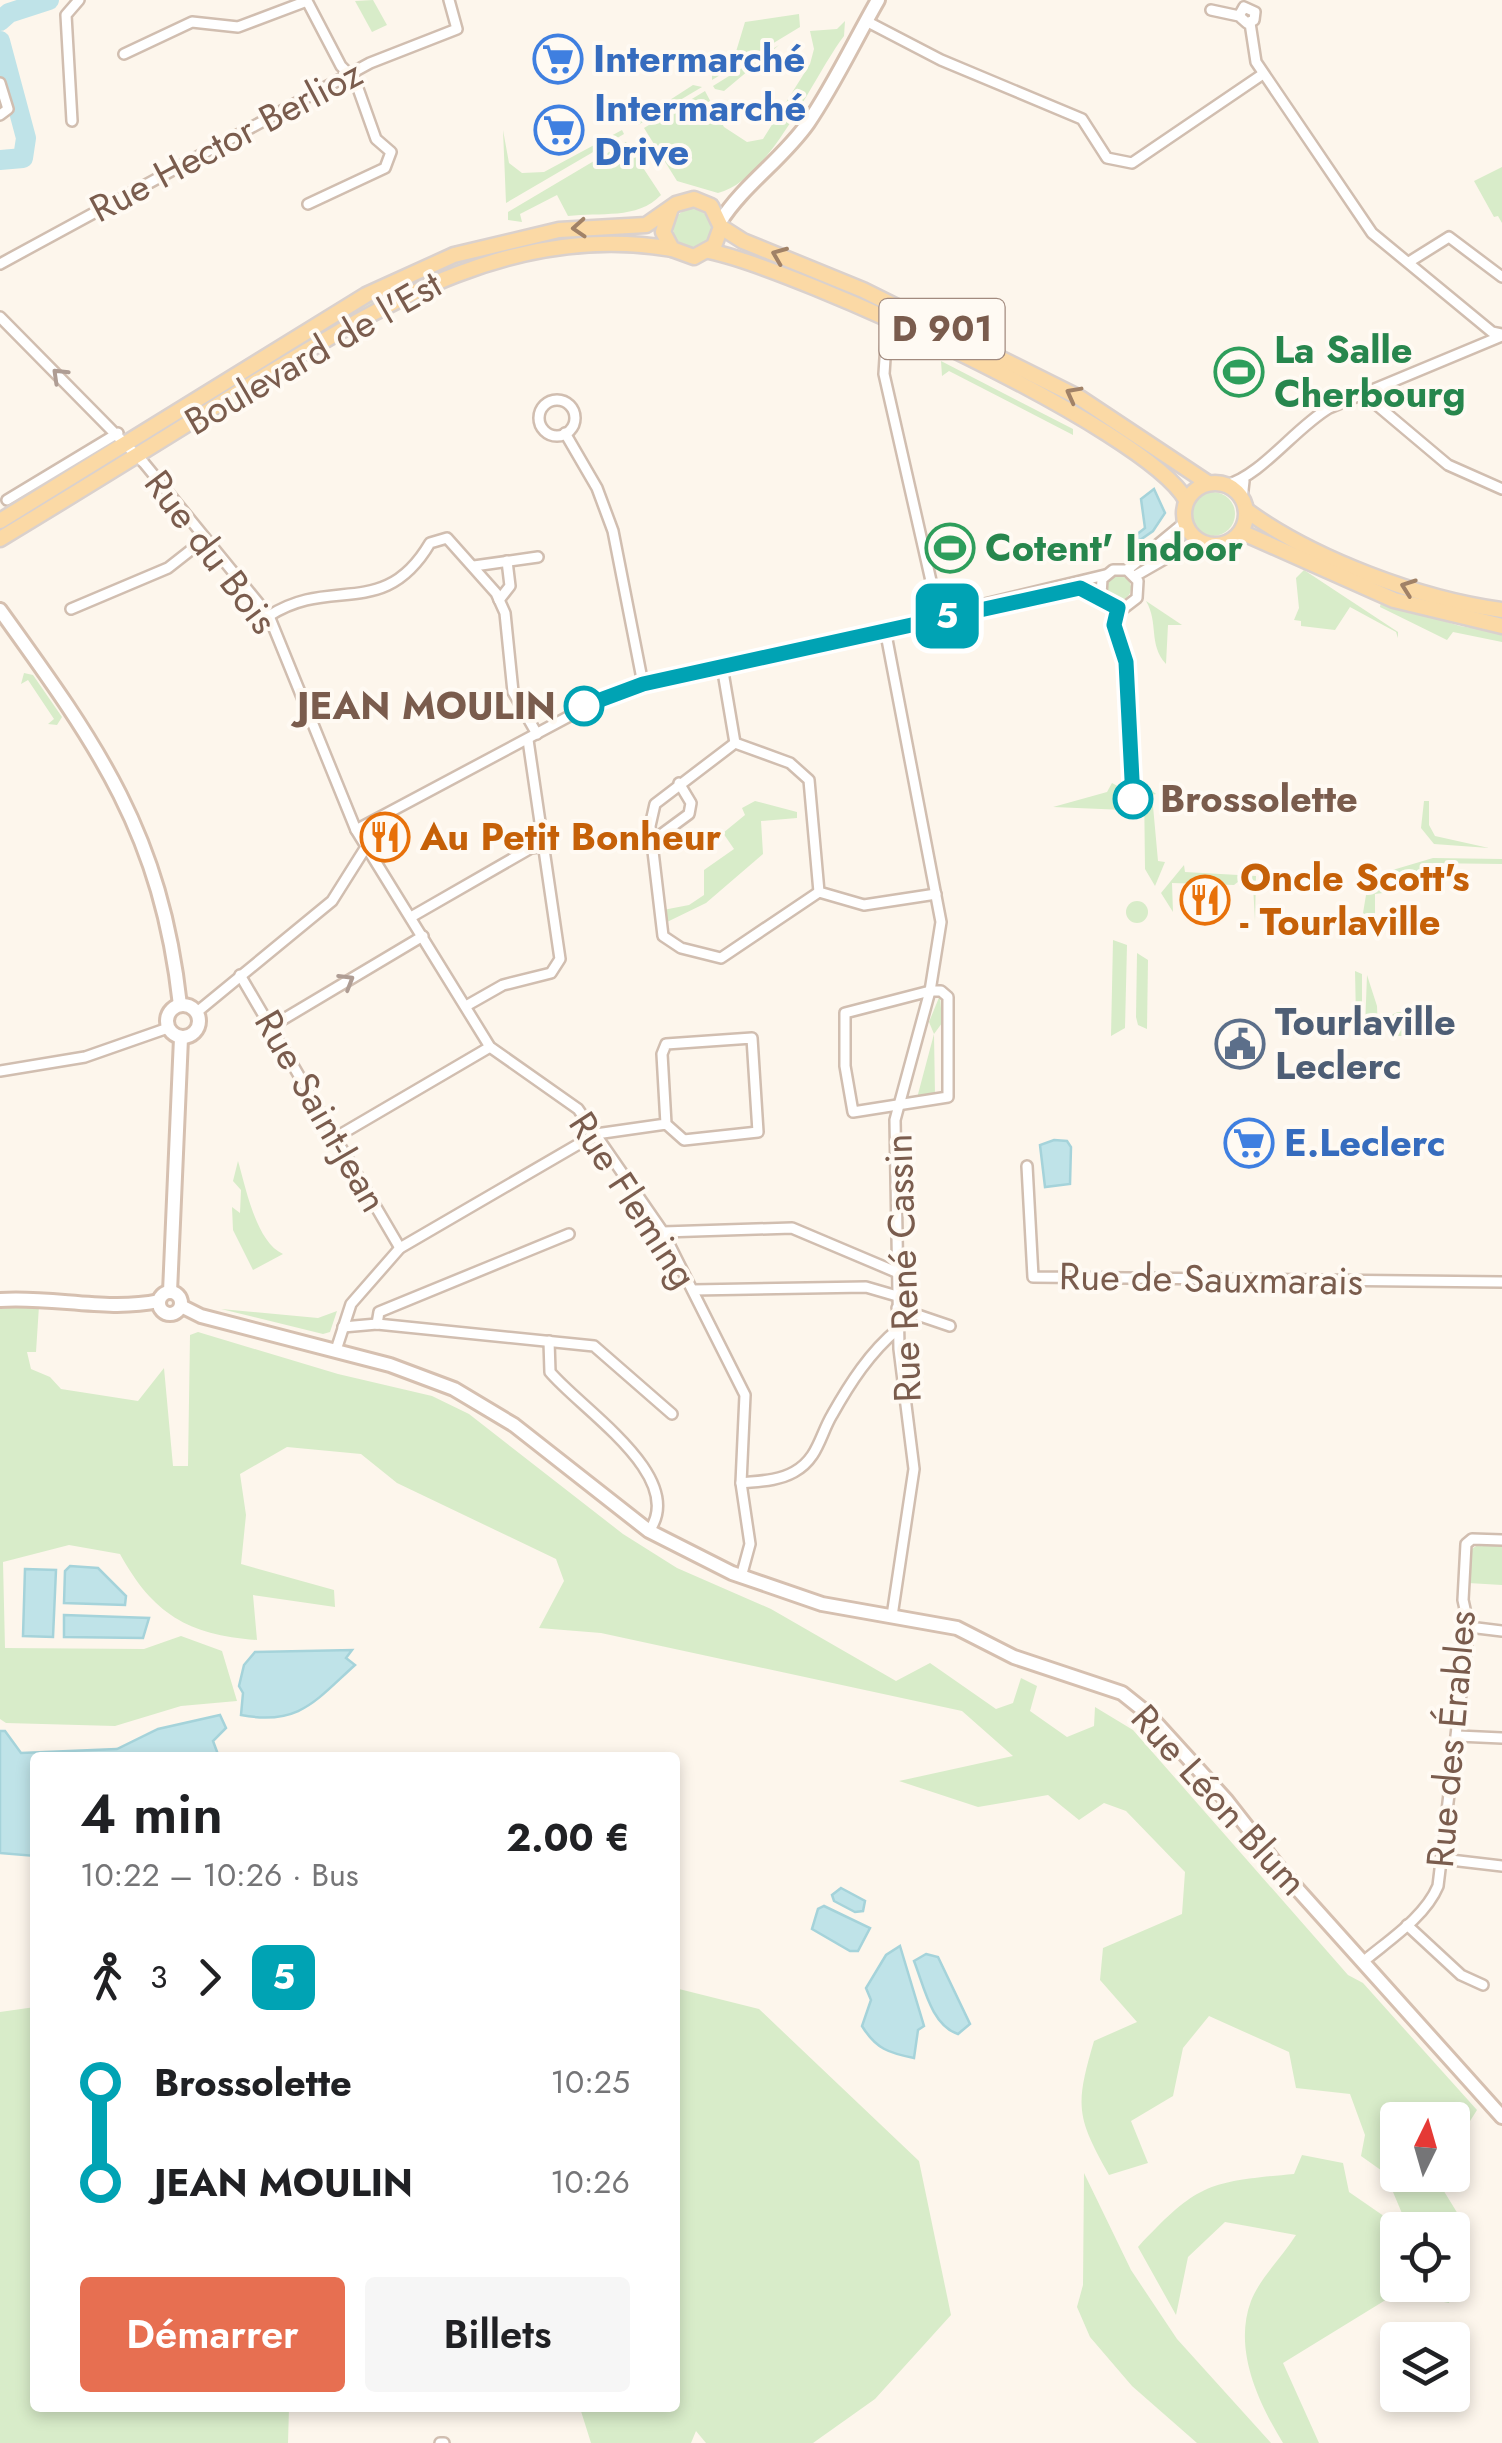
<!DOCTYPE html>
<html lang="fr">
<head>
<meta charset="utf-8">
<style>
	:root { --surface:#fff; --page:#f6f6f6; --text:#202124; --muted:#757577; --accent:#e76f51 }
	body { margin:0; font-family:Jost,sans-serif; background:var(--page); color:var(--text); height:100vh; display:flex; flex-direction:column; font-size:38px; white-space:nowrap }
	* { box-sizing:border-box; margin:0 }
	p { font-size:32px; color:var(--muted) }
	.icon { flex:none; width:55px; height:55px; fill:none; stroke:currentColor; stroke-width:2; stroke-linecap:round; stroke-linejoin:round }
	.map { position:relative; flex:1; overflow:hidden }
	.sheet { position:absolute; left:30px; top:1752px; width:650px; height:660px; display:flex; flex-direction:column; background:var(--surface); border-radius:10px; box-shadow:0 5px 15px #0003 }
	.sheet>* { flex:none }
	.badge { padding:0 20px; border-radius:15px; font-size:35px; line-height:65px }
	.needle { width:65px; rotate:5deg }
	.tools { position:absolute; left:1380px; top:2102px; display:grid; gap:20px }
	.tools a { display:grid; place-items:center; width:90px; height:90px; border-radius:10px; background:var(--surface); box-shadow:0 5px 15px #0003; font-size:50px }
	.map>.badge { position:absolute; translate:-50% -50%; box-shadow:0 0 0 5px #fff }
	.legs { display:flex; align-items:center; gap:15px; height:110px; padding:0 50px; font-size:32px }
	.legs p { margin-inline-start:auto }
	.headline { display:flex; align-items:center; justify-content:space-between; height:170px; padding:0 50px }
	h1 { font-size:55px; font-weight:600; line-height:75px }
	.cta { display:flex; gap:20px; margin-top:auto; padding:20px 50px }
	.cta a { flex:1; height:115px; border-radius:10px; background:var(--accent); color:#fff; font-size:40px; font-weight:600; line-height:115px; text-align:center }
	.cta a+a { background:var(--page); color:var(--text) }
	ul { padding:0 50px; list-style:none }
	li { display:flex; align-items:center; gap:35px; height:100px; font-size:38px }
	li i { display:grid; place-items:center; width:15px; height:100%; margin:0 12px; background:currentColor }
	li i::after { content:''; width:25px; height:25px; margin:-12px; border:8px solid; border-radius:50%; background:var(--surface) }
	li p { margin-inline-start:auto }
	li:first-child i { background:linear-gradient(#0000 50%,currentColor 0) }
	li:last-child i { background:linear-gradient(currentColor 50%,#0000 0) }
	.map>svg:first-child { display:block }
	.green { fill:#d8ecc9 }
	.water { fill:#bfe3e8; stroke:#a5d3da; stroke-width:2.5 }
	.lines { fill:none; stroke-linecap:round; stroke-linejoin:round }
	.river { stroke:#bfe3e8; stroke-width:20 }
	.street-casing { stroke:#d1beb0; stroke-width:14 }
	.secondary-casing { stroke:#d6c0b0; stroke-width:18 }
	.primary-casing { stroke:#dad1cd; stroke-width:19 }
	.street { stroke:#fff; stroke-width:9 }
	.secondary { stroke:#fff; stroke-width:12 }
	.primary { stroke:#fbd9a5; stroke-width:14 }
	.oneway { stroke:#a18267 }
	.oneway2 { stroke:#af9d94 }
	.line-1-casing { stroke:#fff; stroke-width:22 }
	.line-1 { stroke:#00a3b4; stroke-width:15 }
	.stop-1-dot { fill:#fff; stroke:#00a3b4; stroke-width:5 }
	.labels { text-anchor:middle; stroke-width:8; stroke-linejoin:round; paint-order:stroke }
	.shield { fill:#fffaf3; stroke:#a28b7f; stroke-width:2.5 }
	.shield-label { font-size:35px; font-weight:bold; fill:#7a5c4d }
	.shop-label { font-size:38px; font-weight:bold; fill:#366cbe; stroke:#fffaf3; text-anchor:start }
	.street-label { font-size:38px; fill:#7a5c4d; stroke:#fffaf3 }
	.leisure-label { font-size:38px; font-weight:bold; fill:#27864d; stroke:#fffaf3; text-anchor:start }
	.stop-label { font-size:38px; font-weight:bold; fill:#7a5c4d; stroke:#fffaf3; text-anchor:end }
	.food-label { font-size:38px; font-weight:bold; fill:#c56008; stroke:#fffaf3; text-anchor:start }
	.service-label { font-size:38px; font-weight:bold; fill:#4e5e75; stroke:#fffaf3; text-anchor:start }
</style>
</head>
<body>
<div class="map">
<svg width="1502" height="2443" viewBox="0 0 1502 2443">
	<rect width="100%" height="100%" fill="#fdf6ec"/>
	<g class="green">
		<path d="M373,0L387,25L372,32L355,1Z"/>
		<path d="M799,14L800,27L712,80V73L735,55L745,22Z"/>
		<path d="M845,21L844,36C812,78 771,179 718,193L677,181L644,128L705,91L724,127L747,142L763,139L810,64L814,49L810,31L837,29Z"/>
		<path d="M779,45L724,91L715,89L713,86Z"/>
		<path d="M693,85L702,87L638,125L639,120Z"/>
		<path d="M503,130L509,163L522,173L544,172L622,130L624,134L506,203Z"/>
		<path d="M626,142L661,195C637,220 600,212 568,216L557,195L520,214L522,222L508,220V212Z"/>
		<path d="M1502,167V223L1498,216L1494,217L1474,181Z"/>
		<circle cx="692" cy="228" r="19"/>
		<path d="M636,231V238L527,246L433,275L153,436C246,377 339,305 442,266C505,242 570,234 636,231Z"/>
		<path d="M743,248C893,303 1036,377 1170,464L1004,371L829,286L741,253Z"/>
		<path d="M941,361L1073,429V435L949,371L942,376Z"/>
		<circle cx="1213" cy="514" r="22"/>
		<path d="M1304,570L1398,632V638L1396,632L1350,607L1335,630L1301,626V621L1294,620L1299,608L1296,578Z"/>
		<circle cx="1119" cy="588" r="12"/>
		<path d="M1146,601L1182,625H1168L1166,664C1148,644 1159,623 1146,601Z"/>
		<path d="M1381,602L1460,626L1502,633V642L1453,632L1447,640L1380,607Z"/>
		<path d="M24,673L33,675L62,717L57,725L48,724L54,719L28,680L21,684Z"/>
		<path d="M1112,783L1123,789L1125,810L1053,807L1107,792Z"/>
		<path d="M1144,784L1156,794L1152,795L1158,861L1165,862L1155,886L1145,869Z"/>
		<path d="M755,801L797,812V818L761,821L763,854L706,903L665,923L663,910L689,905L704,895V870L734,849L723,833L745,815L742,808Z"/>
		<path d="M1424,801H1429V825L1435,836L1489,848L1434,844L1421,828Z"/>
		<path d="M1433,858L1502,859V864L1424,863L1423,886L1384,885L1383,893L1375,894V921L1363,913L1369,877Z"/>
		<path d="M1184,865L1185,872L1256,876L1255,921L1253,885L1239,881L1234,885L1172,883L1173,912L1161,893Z"/>
		<circle cx="1137" cy="912" r="11"/>
		<path d="M1113,940L1127,945L1125,1028L1111,1036Z"/>
		<path d="M1137,953L1148,960L1147,1029L1138,1025L1136,1017Z"/>
		<path d="M1355,971L1362,974V1020L1361,1027L1351,1031V1018H1356Z"/>
		<path d="M1367,975L1377,1006L1378,1033H1358L1365,1028Z"/>
		<path d="M940,995L942,1023L934,1034L935,1095L917,1098L934,1034L929,1022Z"/>
		<circle cx="1400" cy="1024" r="12"/>
		<path d="M238,1161C246,1188 256,1242 283,1254L253,1270L233,1230L232,1207L240,1213L241,1190L233,1181Z"/>
		<path d="M33,1305L39,1306L36,1352H27L31,1369L50,1377L61,1389L138,1401L164,1368L173,1466H188L190,1335L198,1332L338,1374L432,1396L469,1414L623,1534L677,1568L771,1609L896,1681L930,1663L996,1709L1013,1703L1021,1678L1037,1686L1030,1711L1067,1737L1094,1726L1095,1707L1133,1730L1348,1975L1363,1983L1477,2110L1453,2148L1452,2120H1398V2175H1434L1469,2232L1449,2303L1397,2293L1283,2363L1319,2443H1283C1258,2402 1233,2349 1251,2301C1260,2278 1283,2256 1296,2235L1225,2222L1188,2257L1176,2315L1138,2247C1198,2183 1208,2182 1294,2174L1302,2155L1343,2163L1349,2192L1404,2230H1398V2285H1452V2230H1409L1385,2173L1361,2156L1365,2135L1350,2094L1296,2088L1289,2052L1209,2016L1183,2048L1173,2096L1131,2121L1148,2163L1109,2175C1076,2116 1075,2106 1094,2041L1137,2022L1100,1980L1103,1948L1182,1914L1185,1872L1126,1811L1104,1803L1079,1820L1048,1795L978,1807L899,1781L1013,1756L962,1711L601,1633L539,1628L564,1581L556,1559L397,1483L361,1454L287,1447L240,1474L246,1515L241,1564L334,1590L335,1607L253,1595L257,1640C188,1635 153,1614 120,1554L69,1545L3,1562L5,1648L144,1649L181,1636L222,1651L237,1701L181,1706L115,1726L6,1723L0,1719V1309Z"/>
		<path d="M221,1309L318,1318L337,1311L330,1332L323,1334Z"/>
		<path d="M1481,1543L1482,1547L1483,1543L1502,1544V1585L1468,1583L1470,1550Z"/>
		<path d="M675,1988L759,2009L919,2161L951,2315L875,2399L813,2443H706L696,2431L691,2443H591L580,2408H675Z"/>
		<path d="M35,2007V2408H289L288,2443H0V2012Z"/>
		<path d="M1084,2173L1131,2270L1177,2339L1271,2443H1197L1132,2386L1090,2337L1077,2307L1083,2285Z"/>
	</g>
	<g class="water">
		<path d="M1154,489L1165,513L1153,531L1127,549L1126,543L1145,528L1141,499Z"/>
		<path d="M1054,1140L1067,1141L1071,1147L1070,1184L1045,1187L1040,1145Z"/>
		<path d="M70,1566L98,1568L126,1596L125,1605L64,1603L65,1571Z"/>
		<path d="M25,1569L56,1570L53,1637L23,1636Z"/>
		<path d="M64,1615L149,1618L143,1638L64,1637Z"/>
		<path d="M352,1650L346,1658L355,1665C315,1701 299,1726 241,1715L243,1693L239,1686L244,1665L255,1652Z"/>
		<path d="M220,1715L226,1728L213,1741L219,1757L35,1758V1856L0,1853V1731H5L21,1753L117,1749L158,1729Z"/>
		<path d="M841,1888L865,1901L863,1911L855,1912L834,1901L832,1895Z"/>
		<path d="M824,1906L870,1928L858,1951H850L812,1929L818,1909Z"/>
		<path d="M900,1946L924,2026L918,2030L914,2058C889,2053 876,2049 862,2026L871,2000L866,1988L886,1955Z"/>
		<path d="M926,1954L938,1957L970,2024L958,2034C931,2025 924,1986 914,1961Z"/>
	</g>
	<g class="lines">
		<g class="river">
			<path d="M0,21L9,13L49,0"/>
			<path d="M0,41L26,138L23,158L0,160"/>
		</g>
		<g class="street-casing">
			<g id="street">
				<path d="M1211,10L1239,16L1247,23L1254,20L1255,12L1244,7L1239,16"/>
				<path d="M866,21L941,60L1082,119L1107,158L1132,163L1263,74"/>
				<path d="M1250,23L1256,62L1372,233L1492,332L1502,334"/>
				<path d="M124,54L192,22L238,27L307,1L341,66L355,80L376,139L391,152L385,168L308,204"/>
				<path d="M0,83L8,109L0,115"/>
				<path d="M72,121L66,15L79,0"/>
				<path d="M1409,262L1449,237L1502,277"/>
				<path d="M0,264L370,63L457,29L449,0"/>
				<path d="M0,317L144,463L269,616L356,830L490,1047L578,1109L663,1232L745,1395L741,1483L750,1544L741,1577"/>
				<path d="M894,324L886,343L884,374L939,616"/>
				<path d="M1367,391L1372,401L1448,465L1502,489"/>
				<circle cx="557" cy="418" r="18"/>
				<path d="M565,433L597,488L613,531L643,684"/>
				<path d="M1226,485C1261,476 1295,428 1329,408L1502,336"/>
				<path d="M1242,499L1244,481"/>
				<path d="M7,500L118,433"/>
				<path d="M474,566L538,557"/>
				<path d="M1127,570L1184,523"/>
				<path d="M1135,576L1189,545L1204,544"/>
				<path d="M499,600L510,586L507,561"/>
				<path d="M71,609L168,568L205,539"/>
				<path d="M269,616C332,575 384,621 430,543L447,538L496,593L505,613L513,692L537,734"/>
				<path d="M948,616L1080,588L1101,595L1112,607L1124,608L1137,598L1138,581L1127,570H1113L1102,579L1101,595"/>
				<path d="M885,629L941,922L930,991L895,1120L899,1349L914,1469L892,1616"/>
				<path d="M722,666L735,743"/>
				<path d="M735,743L655,804L650,826L663,936L681,948L721,958L819,892"/>
				<path d="M735,743L790,763L809,780L819,892L864,905L936,894"/>
				<path d="M356,830L609,695L1105,575"/>
				<path d="M651,842L689,814L691,803L679,783"/>
				<path d="M411,917L531,848L546,846"/>
				<path d="M240,975L400,1248"/>
				<path d="M930,991H941L948,997V1097L853,1112L845,1066V1013Z"/>
				<path d="M466,1006L503,985L551,973L560,959L528,740"/>
				<path d="M197,1012L332,901L366,847"/>
				<path d="M272,1026L423,936"/>
				<path d="M0,1071L85,1057L168,1028"/>
				<path d="M338,1136L490,1047"/>
				<path d="M1027,1166L1033,1277L1502,1282"/>
				<path d="M663,1232L792,1228L896,1272"/>
				<path d="M693,1290L866,1287L897,1296"/>
				<path d="M897,1308L950,1326"/>
				<path d="M377,1324L379,1312L569,1234"/>
				<path d="M343,1327L377,1324L594,1346L672,1414"/>
				<path d="M549,1341L550,1372C582,1410 688,1477 649,1531"/>
				<path d="M336,1350L351,1304L400,1248L596,1134L666,1124L662,1054L666,1044L752,1038L758,1132L684,1140L666,1124"/>
				<path d="M741,1483C759,1481 778,1481 794,1472C818,1459 820,1435 832,1415C850,1383 870,1352 898,1329"/>
				<path d="M1469,1627L1502,1631"/>
				<path d="M1458,1736L1502,1738"/>
				<path d="M1442,1859L1502,1866"/>
				<path d="M1407,1925L1461,1975L1483,1985"/>
				<path d="M1364,1961C1389,1940 1425,1917 1438,1886L1469,1627L1463,1600L1466,1544L1472,1539L1502,1540"/>
				<path d="M440,2443H444"/>
			</g>
		</g>
		<g class="secondary-casing">
			<g id="secondary">
				<path d="M720,222C744,184 782,160 808,123C834,85 855,40 878,0"/>
				<path d="M0,610C98,746 161,833 180,1005"/>
				<circle cx="183" cy="1021" r="16"/>
				<circle cx="170" cy="1303" r="11"/>
				<path d="M170,1292L181,1038"/>
				<path d="M0,1300C52,1296 107,1312 159,1301"/>
				<path d="M181,1306L201,1316L390,1365L454,1389L514,1425L649,1531L732,1573L822,1604L957,1628L1014,1657L1122,1693L1147,1713L1226,1800L1283,1873L1502,2117"/>
			</g>
		</g>
		<g class="primary-casing">
			<g id="primary">
				<path d="M721,227L743,241L863,290L1080,398L1208,483"/>
				<path d="M709,251C796,269 1147,429 1186,500"/>
				<circle cx="1215" cy="514" r="31"/>
				<path d="M1246,510C1313,559 1420,599 1502,610"/>
				<path d="M0,521L366,295L454,255L559,230L646,225L676,204L694,199L711,206L721,227L714,246L694,257L672,249L663,232L671,208"/>
				<path d="M1241,532L1394,600L1502,626"/>
				<path d="M0,539C83,489 165,438 247,387C377,308 511,221 672,249"/>
			</g>
		</g>
		<use href="#street" class="street"/>
		<use href="#secondary" class="secondary"/>
		<use href="#primary" class="primary"/>
	</g>
	<defs><path id="oneway-chevron" d="M-2-3.5L2.5 0L-2 3.5" fill="none" stroke-width="1.6" stroke-linecap="round" stroke-linejoin="round" transform="scale(2.5)"/></defs>
	<g class="oneway">
		<use href="#oneway-chevron" transform="translate(579 228) rotate(176)"/>
		<use href="#oneway-chevron" transform="translate(779 255) rotate(-158)"/>
		<use href="#oneway-chevron" transform="translate(1073 394) rotate(-152)"/>
		<use href="#oneway-chevron" transform="translate(1408 587) rotate(-160)"/>
	</g>
	<g class="oneway2">
		<use href="#oneway-chevron" transform="translate(59 375) rotate(-136)"/>
		<use href="#oneway-chevron" transform="translate(347 981) rotate(-31)"/>
	</g>
	<g class="lines">
		<g class="line-1-casing">
			<path id="line-1" d="M584,706L643,684L1080,588L1118,608L1114,625L1126,662L1133,799"/>
		</g>
		<use href="#line-1" class="line-1"/>
	</g>
	<defs>
		<g id="supermarket-ring" transform="scale(2.5)"><circle r="9.5" fill="#fffaf3" stroke="#3f7fe0" stroke-width="1.5"/><path d="M-6-5.5h2.5l.6 2H6L4.5 2H-2.5L-4.4-4H-6ZM-1.5 3.2a1.3 1.3 0 1 0 .1 0ZM3 3.2a1.3 1.3 0 1 0 .1 0Z" fill="#3f7fe0"/></g>
		<g id="stadium-ring" transform="scale(2.5)"><circle r="9.5" fill="#fffaf3" stroke="#2e9e5b" stroke-width="1.5"/><path d="M0-5a6.5 5 0 1 0 0 10a6.5 5 0 1 0 0-10ZM-3.5-1.8h7v3.6h-7Z" fill="#2e9e5b"/></g>
		<g id="restaurant-ring" transform="scale(2.5)"><circle r="9.5" fill="#fffaf3" stroke="#e8710a" stroke-width="1.5"/><path d="M-5-6h1v4h1v-4h1v4h1v-4h1v5L-1.5 .5V6h-2V.5L-5-1ZM5-6V6H3V1.5H1.5Q1.5-4 5-6Z" fill="#e8710a"/></g>
		<g id="civic-ring" transform="scale(2.5)"><circle r="9.5" fill="#fffaf3" stroke="#5c6f8a" stroke-width="1.5"/><path d="M-.6-6.5H3V-4.5H.6V-3L4-1V1h2V6H-6V1h2V-1L-.6-3ZM-1.2 2.5V6h2.4V2.5Z" fill="#5c6f8a"/></g>
	</defs>
	<g fill-rule="evenodd">
		<use href="#supermarket-ring" x="558" y="59"/>
		<use href="#supermarket-ring" x="559" y="130"/>
		<use href="#stadium-ring" x="1239" y="372"/>
		<use href="#stadium-ring" x="950" y="548"/>
		<use href="#restaurant-ring" x="385" y="837"/>
		<use href="#restaurant-ring" x="1205" y="900"/>
		<use href="#civic-ring" x="1240" y="1044"/>
		<use href="#supermarket-ring" x="1249" y="1143"/>
	</g>
	<g class="stop-1-dot">
		<circle cx="584" cy="706" r="18"/>
		<circle cx="1133" cy="799" r="18"/>
	</g>
	<g class="labels">
		<rect class="shield" x="879.5" y="299" width="125" height="60" rx="8"/>
		<g class="shield-label">
			<text x="942" y="341">D 901</text>
		</g>
		<g class="shop-label">
			<text x="593" y="72">Intermarché</text>
			<text x="594" y="121">Intermarché<tspan x="594" dy="44">Drive</tspan></text>
			<text x="1284" y="1156">E.Leclerc</text>
		</g>
		<g class="street-label">
			<text transform="translate(226 141) rotate(-28)" y="13">Rue Hector Berlioz</text>
			<text transform="translate(313 353) rotate(-30)" y="13">Boulevard de l'Est</text>
			<text transform="translate(211 552) rotate(53)" y="13">Rue du Bois</text>
			<text transform="translate(321 1111) rotate(60)" y="13">Rue Saint-Jean</text>
			<text transform="translate(633 1200) rotate(57)" y="13">Rue Fleming</text>
			<text transform="translate(903 1268) rotate(-92)" y="13">Rue René Cassin</text>
			<text transform="translate(1211 1279) rotate(1)" y="13">Rue de Sauxmarais</text>
			<text transform="translate(1451 1739) rotate(-85)" y="13">Rue des Érables</text>
			<text transform="translate(1219 1800) rotate(48)" y="13">Rue Léon Blum</text>
		</g>
		<g class="leisure-label">
			<text x="1274" y="363">La Salle<tspan x="1274" dy="44">Cherbourg</tspan></text>
			<text x="985" y="561">Cotent' Indoor</text>
		</g>
		<g class="stop-label">
			<text x="556" y="719">JEAN MOULIN</text>
			<text x="1160" y="812" text-anchor="start">Brossolette</text>
		</g>
		<g class="food-label">
			<text x="420" y="850">Au Petit Bonheur</text>
			<text x="1240" y="891">Oncle Scott's<tspan x="1240" dy="44">- Tourlaville</tspan></text>
		</g>
		<g class="service-label">
			<text x="1275" y="1035">Tourlaville<tspan x="1275" dy="44">Leclerc</tspan></text>
		</g>
	</g>
</svg>
<div class="tools">
<a><svg class="needle" viewBox="-14 -14 28 28"><path d="M0-13l5 13h-10z" fill="#e53935"/><path d="M0 13l5-13h-10z" fill="#757577"/></svg></a>
<a><svg class="icon" aria-label="locate" viewBox="0 0 24 24"><circle cx="12" cy="12" r="6"/><path d="M12 2v4M12 18v4M2 12h4M18 12h4"/></svg></a>
<a><svg class="icon" aria-label="layers" viewBox="0 0 24 24"><path d="M12 4l9 5-9 5-9-5zM3 14l9 5 9-5"/></svg></a>
</div>
<b class="badge" style="left:947px;top:616px;background:#00a3b4;color:#fff">5</b>
<section class="sheet">
<div class="headline"><div><h1>4 min</h1><p>10:22 – 10:26 · Bus</p></div><b>2.00 €</b></div>
<div class="legs"><svg class="icon" aria-label="walk" viewBox="0 0 24 24"><circle cx="13" cy="4" r="2"/><path d="M13 8l-2 6 4 7M11 14l-3 7M7 12l3-4h3l4 4"/></svg>3<svg class="icon" aria-label="forward" viewBox="0 0 24 24"><path d="M9 5l7 7-7 7"/></svg><b class="badge" style="background:#00a3b4;color:#fff">5</b></div>
<ul>
<li><i style="color:#00a3b4"></i><b>Brossolette</b><p>10:25</p></li>
<li><i style="color:#00a3b4"></i><b>JEAN MOULIN</b><p>10:26</p></li>
</ul>
<div class="cta"><a>Démarrer</a><a>Billets</a></div>
</section>
</div>
</body>
</html>
